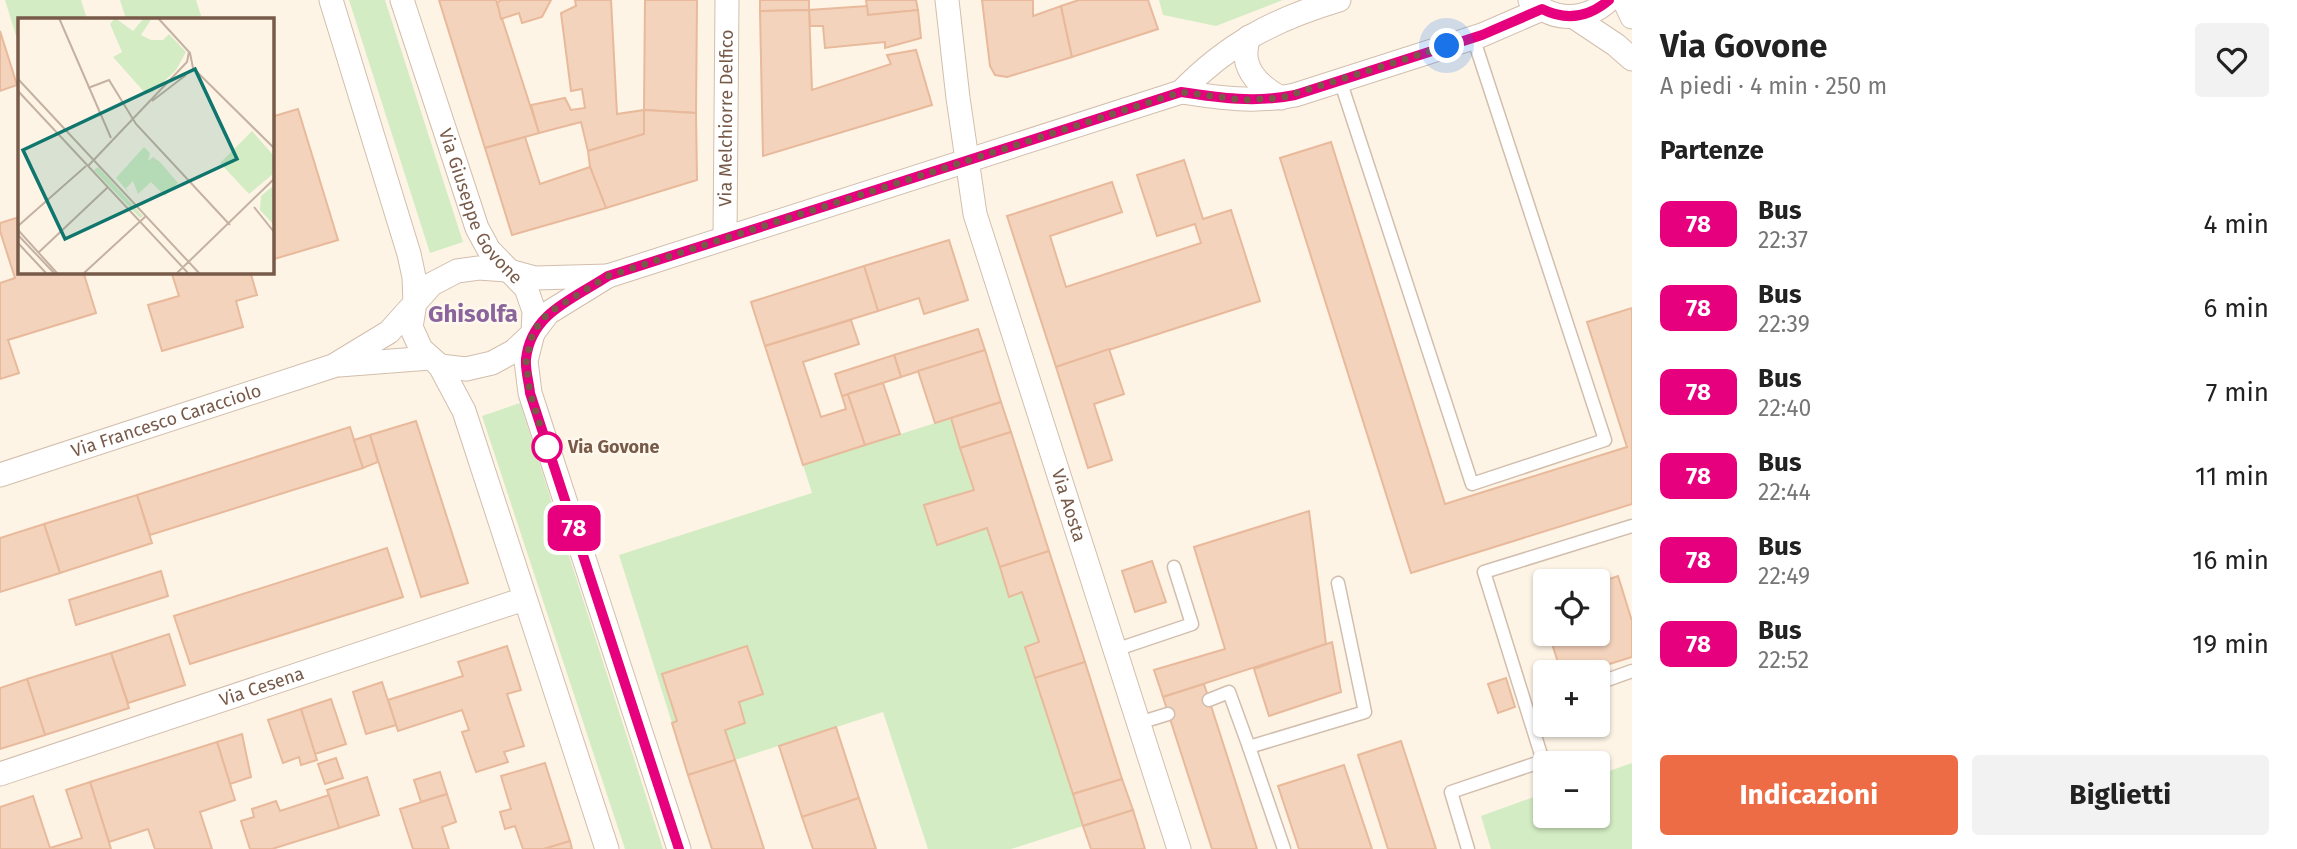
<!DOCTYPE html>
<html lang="it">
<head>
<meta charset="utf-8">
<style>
	:root { --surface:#fff; --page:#f2f2f2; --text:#222; --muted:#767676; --accent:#ed6c45 }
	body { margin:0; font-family:"Fira Sans",sans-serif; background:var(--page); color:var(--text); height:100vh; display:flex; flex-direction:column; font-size:26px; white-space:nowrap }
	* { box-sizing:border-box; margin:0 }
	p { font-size:23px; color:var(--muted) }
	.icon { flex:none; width:38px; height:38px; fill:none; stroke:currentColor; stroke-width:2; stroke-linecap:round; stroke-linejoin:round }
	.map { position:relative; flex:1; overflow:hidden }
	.details { display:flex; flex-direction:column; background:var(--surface); width:665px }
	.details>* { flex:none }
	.badge { padding:0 14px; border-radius:10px; font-size:24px; line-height:46px }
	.buttons { position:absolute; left:1533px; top:569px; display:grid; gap:14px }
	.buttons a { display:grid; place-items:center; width:77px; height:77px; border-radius:7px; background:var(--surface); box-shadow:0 2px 5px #0004; font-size:35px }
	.you { position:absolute; width:35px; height:35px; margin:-18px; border:5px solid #fff; border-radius:50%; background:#1a73e8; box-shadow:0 0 0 10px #1a73e833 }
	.map>.badge { position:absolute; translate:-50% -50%; box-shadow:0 0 0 4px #fff }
	h2 { padding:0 28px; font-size:26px; line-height:63px }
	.round { display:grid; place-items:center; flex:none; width:74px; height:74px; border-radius:7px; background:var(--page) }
	.head { display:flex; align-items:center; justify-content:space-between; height:119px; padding:0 28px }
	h1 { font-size:33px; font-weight:700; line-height:52px }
	.cta { display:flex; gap:14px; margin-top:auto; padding:14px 28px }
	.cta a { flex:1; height:80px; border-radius:7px; background:var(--accent); color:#fff; font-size:28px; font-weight:700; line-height:80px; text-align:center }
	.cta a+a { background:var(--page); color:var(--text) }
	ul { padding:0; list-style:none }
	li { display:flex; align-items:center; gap:21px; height:84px; padding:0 28px }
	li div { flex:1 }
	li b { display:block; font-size:26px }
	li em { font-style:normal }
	li .badge { min-width:77px; font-weight:700; text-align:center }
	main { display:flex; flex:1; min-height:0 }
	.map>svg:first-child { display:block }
	.green { fill:#d3ecc3 }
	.building { fill:#f4d3bc; stroke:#e8b99b; stroke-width:2 }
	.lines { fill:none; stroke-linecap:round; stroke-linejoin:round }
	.service-casing { stroke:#d2bead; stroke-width:15 }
	.minor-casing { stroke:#d2bead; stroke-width:25 }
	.service { stroke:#fff; stroke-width:12 }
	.minor { stroke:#fff; stroke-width:23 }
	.line-casing { stroke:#fff; stroke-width:16 }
	.line { stroke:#e6007e; stroke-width:10 }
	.walk { stroke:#785a49; stroke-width:7; stroke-dasharray:0 12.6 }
	.stop-dot { fill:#fff; stroke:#e6007e; stroke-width:3.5 }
	.labels { text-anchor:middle; stroke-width:5; stroke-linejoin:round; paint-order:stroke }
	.street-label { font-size:18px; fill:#785a49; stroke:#fff8ed }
	.stop-label { font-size:18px; font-weight:bold; fill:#785a49; stroke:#fff8ed; text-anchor:start }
	.district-label { font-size:24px; font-weight:bold; fill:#8a649c; stroke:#fff8ed }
	.inset-road { fill:none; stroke:#c4b1a2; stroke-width:2 }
	.view { fill:#0f766e; fill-opacity:0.15; stroke:#0f766e; stroke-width:3.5 }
	.inset-edge { fill:none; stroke:#785a49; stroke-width:3.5 }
</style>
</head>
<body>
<main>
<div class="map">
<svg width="1632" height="849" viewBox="0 0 1632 849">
	<rect width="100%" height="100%" fill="#fdf4e6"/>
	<g class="green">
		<path d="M5,0H81L87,19H19V45Z"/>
		<path d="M120,0H196L202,19H126Z"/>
		<path d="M349,0H385L463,242L430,253Z"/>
		<path d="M1159,0H1283L1216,26L1163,15Z"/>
		<path d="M520,403L663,849H625L482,416Z"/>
		<path d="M951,418L974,490L925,506L937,544L987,528L1009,596L1022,592L1039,642L1025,647L1083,826L1011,849H928L883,712L735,760L725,730L745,723L739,702L763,694L747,647L662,674L677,721L672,723L619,555L812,493L803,465Z"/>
		<path d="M1632,763V849H1491L1481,816L1545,793V816H1598V775Z"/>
	</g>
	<g class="building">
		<path d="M439,0H496L539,133L485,148Z"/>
		<path d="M502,0H551L542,17L522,23L519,13L501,19L497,2Z"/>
		<path d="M575,0H611L617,114L644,110V134L588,151L581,122L539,133L531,105L565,98L571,110L585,108L582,89L571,91L561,13L576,6Z"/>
		<path d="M645,0H697L696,113L644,110Z"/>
		<path d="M760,0H809V10L760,11Z"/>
		<path d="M866,0H916L918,10L868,15Z"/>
		<path d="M982,0H1033V16L1061,6L1072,57L1007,77L995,75L990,66Z"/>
		<path d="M1079,0H1148L1158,29L1072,57L1061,6Z"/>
		<path d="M867,6L868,15L918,10L921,38L885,48V42L825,48L823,26H810L809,10Z"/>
		<path d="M809,10L812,90L891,64L887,55L916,50L932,105L763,156L760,11Z"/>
		<path d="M0,31L17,85L0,91Z"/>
		<path d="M298,109L338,240L271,260V117Z"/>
		<path d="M644,110L696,113L697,180L606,208L590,167L588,151L644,134Z"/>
		<path d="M525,137L540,184L590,167L606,208L512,235L485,148Z"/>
		<path d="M1331,142L1445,504L1627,447L1587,322L1632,308V504L1411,573L1280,158Z"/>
		<path d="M1184,160L1203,219L1231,210L1260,301L1056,367L1007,216L1112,182L1122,212L1050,236L1066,287L1201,243L1195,224L1157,236L1137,175Z"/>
		<path d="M19,217V271H83L96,313L8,340L19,373L0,379V283L15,278L0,231V223Z"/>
		<path d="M949,240L968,300L924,314L919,298L878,311L864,266Z"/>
		<path d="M864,266L878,311L765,346L751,302Z"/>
		<path d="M171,271H250L257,295L236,301L243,327L162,351L148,305L179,296Z"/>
		<path d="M851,320L859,344L803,362L821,417L846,409L842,396L848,394L865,445L803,465L765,346Z"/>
		<path d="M978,329L985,350L901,377L894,355Z"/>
		<path d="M1109,349L1124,394L1094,404L1112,460L1088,468L1056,367Z"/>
		<path d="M985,350L1001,402L935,423L918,371Z"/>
		<path d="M894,355L901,377L842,396L835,374Z"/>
		<path d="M883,383L900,434L865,445L848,394Z"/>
		<path d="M1001,402L1011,432L960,448L951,418Z"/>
		<path d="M416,421L468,583L421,597L370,435Z"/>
		<path d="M350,427L363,468L150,535L137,495Z"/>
		<path d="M1011,432L1049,551L1000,567L987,528L937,545L924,505L974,490L960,448Z"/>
		<path d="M370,435L378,462L363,468L354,440Z"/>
		<path d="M137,495L152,543L60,573L44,524Z"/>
		<path d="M1309,511L1326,644L1163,697L1154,670L1225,649L1194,547Z"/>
		<path d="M44,524L60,573L0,592V538Z"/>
		<path d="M387,548L403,597L190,664L174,616Z"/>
		<path d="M1049,551L1085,662L1035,678L1025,647L1039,642L1022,592L1009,597L1000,567Z"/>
		<path d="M1152,561L1166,602L1135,612L1122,571Z"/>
		<path d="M161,571L168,596L76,625L69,600Z"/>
		<path d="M1618,576L1632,621V657L1584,672H1561L1549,634H1598V583Z"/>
		<path d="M1545,599V623L1538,602Z"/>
		<path d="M169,634L185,685L128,703L111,653Z"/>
		<path d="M1332,642L1341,692L1269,716L1254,669Z"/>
		<path d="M507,646L521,690L507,694L524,746L504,752L508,762L476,772L462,732L469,730L462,710L398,731L388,700L463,676L458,662Z"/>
		<path d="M747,646L763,694L739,702L745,723L725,730L735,760L688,775L672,723L677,721L662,674Z"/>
		<path d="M111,653L129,708L45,735L27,679Z"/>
		<path d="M1085,662L1122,779L1073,794L1035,678Z"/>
		<path d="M1506,678L1515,707L1498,713L1488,684Z"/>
		<path d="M27,679L45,735L0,749V688Z"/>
		<path d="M382,682L396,725L366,734L353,692Z"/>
		<path d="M1204,684L1257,849H1212L1163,697Z"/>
		<path d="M331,699L346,744L315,754L301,709Z"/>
		<path d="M301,709L317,760L301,765L299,757L283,763L268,720Z"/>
		<path d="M836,727L859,798L802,817L779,746Z"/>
		<path d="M242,734L251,777L230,784L217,742Z"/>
		<path d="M1401,741L1436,849H1388L1358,755Z"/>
		<path d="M217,742L235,800L200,812L212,849H155L148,829L109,842L90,782Z"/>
		<path d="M336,758L343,778L325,784L318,764Z"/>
		<path d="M735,760L764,849H712L688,775Z"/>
		<path d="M545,763L570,841L544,849H523L515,826L505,829L500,812L511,809L501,776Z"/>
		<path d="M1344,765L1372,849H1299L1278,786Z"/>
		<path d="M440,772L447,794L421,802L414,780Z"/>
		<path d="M367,777L379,815L339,828L327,790Z"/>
		<path d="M1122,779L1133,810L1083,826L1073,794Z"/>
		<path d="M90,782L111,849H0V807L33,796L50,848L82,838L66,790Z"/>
		<path d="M447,794L456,822L442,827L449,849H413L400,809Z"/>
		<path d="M329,795L339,828L272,849H250L241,821L254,817L252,809L276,801L280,811Z"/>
		<path d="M859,798L876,849H813L802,817Z"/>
		<path d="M1133,810L1145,849H1091L1083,826Z"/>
		<path d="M570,841L572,849H544Z"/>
	</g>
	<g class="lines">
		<g class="service-casing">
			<g id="service">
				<path d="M1340,80L1472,484L1605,440L1473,37"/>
				<path d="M1115,650L1192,624L1174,567"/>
				<path d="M1607,680L1632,671"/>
				<path d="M1209,700L1229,692L1249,747L1365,712L1338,583"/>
				<path d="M1139,723L1168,714"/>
				<path d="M1249,747L1284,849"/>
				<path d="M1468,849L1451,792L1543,761L1484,572L1632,526"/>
			</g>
		</g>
		<g class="minor-casing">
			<g id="minor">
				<path d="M331,0L409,254L414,277L415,303L411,327L421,349L440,366L464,411L607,849"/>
				<path id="s1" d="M402,0L477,228L489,250L526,288L534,311L533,333L526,361L530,393L679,849"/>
				<path id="s2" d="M947,0L958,98L975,214L1179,849"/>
				<path d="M1530,0C1554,22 1585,22 1609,0"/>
				<path d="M1624,0L1632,17"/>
				<path d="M1574,17L1616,45L1632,59"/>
				<path d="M1249,37C1238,66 1257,85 1281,98"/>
				<path d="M1181,92C1227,44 1275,19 1339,0"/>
				<path id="s3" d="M725,237L727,0"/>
				<path d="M339,365L430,358"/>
				<path d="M440,366L466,369L492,363L514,351L533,333L548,313L608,276L1181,92C1220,98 1256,103 1295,95L1482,35L1542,9"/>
				<path id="s4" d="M0,475L333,366L389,332L432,284L457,271L479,268L506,270L535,278L608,276"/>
				<path id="s5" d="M0,774L524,599"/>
			</g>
		</g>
		<use href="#service" class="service"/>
		<use href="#minor" class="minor"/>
	</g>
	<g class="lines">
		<g class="line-casing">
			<path id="line" d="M679,849L530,393C529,382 525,370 526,359C531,313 573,299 608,276L1181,92C1220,98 1256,103 1295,95L1482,35L1542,9C1566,21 1588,18 1609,0"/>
		</g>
		<use href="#line" class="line"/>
		<path class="walk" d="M547,447L530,393L526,360L533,332L548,313L608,276L1181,92L1243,100L1281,98L1447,46"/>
	</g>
	<circle class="stop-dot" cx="547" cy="447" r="14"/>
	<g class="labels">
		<g class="street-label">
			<text dy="6" stroke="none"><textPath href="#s3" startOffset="119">Via Melchiorre Delfico</textPath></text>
			<text dy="6" stroke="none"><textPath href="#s1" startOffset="222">Via Giuseppe Govone</textPath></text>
			<text dy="6" stroke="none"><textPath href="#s4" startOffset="175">Via Francesco Caracciolo</textPath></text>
			<text dy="6" stroke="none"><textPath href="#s2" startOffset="522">Via Aosta</textPath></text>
			<text dy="6" stroke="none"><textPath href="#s5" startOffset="276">Via Cesena</textPath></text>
		</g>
		<g class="stop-label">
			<text x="568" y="453">Via Govone</text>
		</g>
		<g class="district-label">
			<text x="473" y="322">Ghisolfa</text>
		</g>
	</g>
	<g transform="translate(18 18)">
		<rect width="256" height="256" fill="#fdf4e6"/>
		<path d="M97,0L115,13L126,0H134L123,17L133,22H145L151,16L168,34L158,52L135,74L128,76L95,39L104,34L92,6ZM234,113L255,137V156L231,176L202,145ZM126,129L132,135L130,143L135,139L142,144L160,165L147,178L133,164L120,176L115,163L108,170L111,175L98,160ZM80,149L125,198L122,200L76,152ZM255,168V206L242,192L243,178Z" fill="#d3ecc3"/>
		<path class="inset-road" d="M41,0L93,120M140,0L172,35L175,50L256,130M0,61L181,255M70,70L91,62L118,106L212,207M0,73L170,255M134,83L168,57M70,148L169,44L171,34M236,189L256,214M0,208L68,148M0,212L39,255M0,217L36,255M0,225L28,255M20,235L90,169M66,255L128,198M159,255L256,161"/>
		<path class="view" d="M177,51L219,141L47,221L5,132Z"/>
		<rect width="256" height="256" class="inset-edge"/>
	</g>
</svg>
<div class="buttons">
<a><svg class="icon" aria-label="locate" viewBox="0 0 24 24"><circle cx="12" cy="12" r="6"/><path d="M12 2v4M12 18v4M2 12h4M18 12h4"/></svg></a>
<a>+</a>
<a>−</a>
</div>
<div class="you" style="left:1447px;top:46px"></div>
<b class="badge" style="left:574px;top:528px;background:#e6007e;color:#fff">78</b>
</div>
<section class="details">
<div class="head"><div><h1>Via Govone</h1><p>A piedi · 4 min · 250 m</p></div><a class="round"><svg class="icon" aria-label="heart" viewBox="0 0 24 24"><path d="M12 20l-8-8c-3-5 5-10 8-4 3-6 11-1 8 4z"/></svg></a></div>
<h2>Partenze</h2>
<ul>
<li><span class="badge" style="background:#e6007e;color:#fff">78</span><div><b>Bus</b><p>22:37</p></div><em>4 min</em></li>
<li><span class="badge" style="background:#e6007e;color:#fff">78</span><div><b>Bus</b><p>22:39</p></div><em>6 min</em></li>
<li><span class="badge" style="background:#e6007e;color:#fff">78</span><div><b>Bus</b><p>22:40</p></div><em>7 min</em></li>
<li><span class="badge" style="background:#e6007e;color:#fff">78</span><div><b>Bus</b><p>22:44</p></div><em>11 min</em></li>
<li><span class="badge" style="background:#e6007e;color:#fff">78</span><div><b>Bus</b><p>22:49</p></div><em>16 min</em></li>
<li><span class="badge" style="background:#e6007e;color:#fff">78</span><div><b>Bus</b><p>22:52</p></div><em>19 min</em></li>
</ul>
<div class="cta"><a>Indicazioni</a><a>Biglietti</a></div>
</section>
</main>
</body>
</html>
